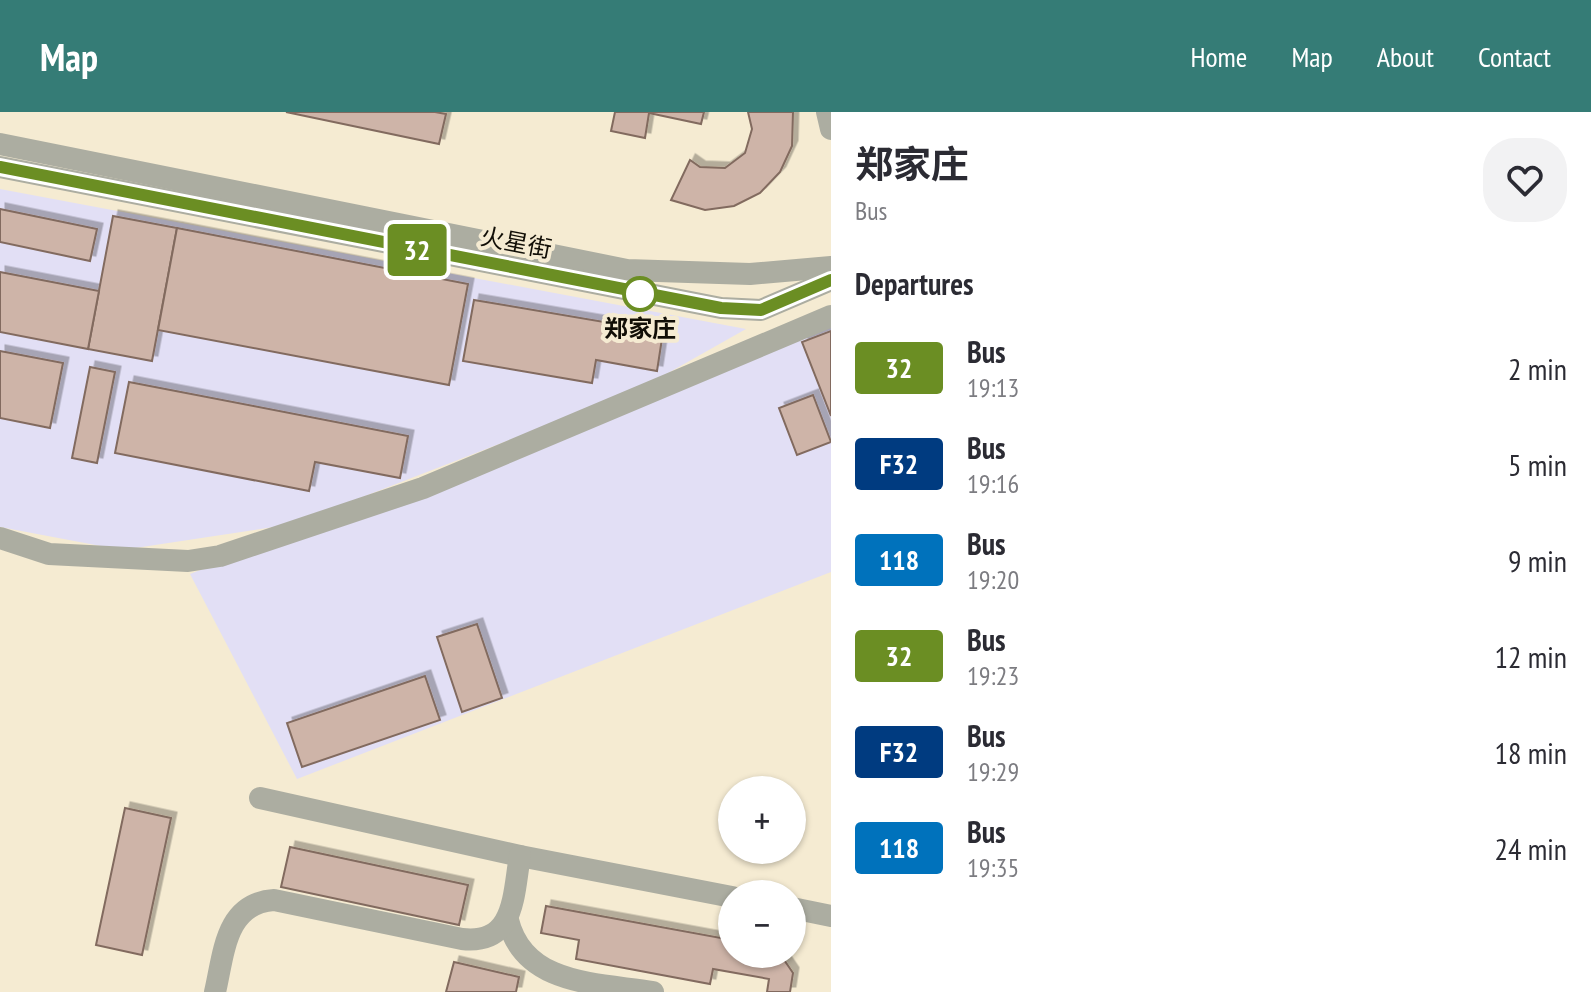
<!DOCTYPE html>
<html lang="en">
<head>
<meta charset="utf-8">
<style>
	:root { --surface:#fff; --page:#f2f2f3; --text:#2b2b33; --muted:#7c7c81; --accent:#357c76 }
	body { margin:0; font-family:"PT Sans Narrow","Noto Sans SC",sans-serif; background:var(--page); color:var(--text); height:100vh; display:flex; flex-direction:column; font-size:30px; white-space:nowrap }
	* { box-sizing:border-box; margin:0 }
	p { font-size:26px; color:var(--muted) }
	.icon { flex:none; width:44px; height:44px; fill:none; stroke:currentColor; stroke-width:2; stroke-linecap:round; stroke-linejoin:round }
	.map { position:relative; flex:1; overflow:hidden }
	.drawer { display:flex; flex-direction:column; background:var(--surface); width:760px }
	.drawer>* { flex:none }
	.badge { padding:0 16px; border-radius:6px; font-size:28px; line-height:52px }
	.tools { position:absolute; left:718px; top:664px; display:grid; gap:16px }
	.tools a { display:grid; place-items:center; width:88px; height:88px; border-radius:50%; background:var(--surface); box-shadow:0 2px 6px #0004; font-size:40px }
	.map>.badge { position:absolute; translate:-50% -50%; box-shadow:0 0 0 4px #fff }
	h2 { padding:0 24px; font-size:30px; line-height:72px }
	.round { display:grid; place-items:center; flex:none; width:84px; height:84px; border-radius:32px; background:var(--page) }
	.summary { display:flex; align-items:center; justify-content:space-between; height:136px; padding:0 24px }
	h1 { font-size:38px; font-weight:700; line-height:60px }
	ul { padding:0; list-style:none }
	li { display:flex; align-items:center; gap:24px; height:96px; padding:0 24px }
	li div { flex:1 }
	li b { display:block; font-size:30px }
	li em { font-style:normal }
	li .badge { min-width:88px; font-weight:700; text-align:center }
	header { display:flex; align-items:center; gap:48px; box-sizing:border-box; height:112px; padding:0 40px; background:var(--accent); color:#fff }
	header strong { font-size:38px }
	nav { display:flex; gap:44px; margin-inline-start:auto; font-size:28px }
	main { display:flex; flex:1; min-height:0 }
	.map>svg:first-child { display:block }
	.industrial { fill:#e2dff5 }
	.building { fill:#ceb4a8; stroke:#826b5f; stroke-width:2; filter:url(#shadow) }
	.lines { fill:none; stroke-linecap:round; stroke-linejoin:round }
	.minor { stroke:#acada1; stroke-width:22 }
	.line-casing { stroke:#fff; stroke-width:18 }
	.line { stroke:#6b8e23; stroke-width:12 }
	.stop-dot { fill:#fff; stroke:#6b8e23; stroke-width:4 }
	.labels { text-anchor:middle; stroke-width:8; stroke-linejoin:round; paint-order:stroke }
	.street-label { font-size:24px; fill:#110e06; stroke:#f5ebd2 }
	.stop-label { font-size:24px; font-weight:bold; fill:#110e06; stroke:#f5ebd2 }
</style>
</head>
<body>
<header>
<strong>Map</strong>
<nav><a>Home</a><a>Map</a><a>About</a><a>Contact</a></nav>
</header>
<main>
<div class="map">
<svg width="831" height="880" viewBox="0 0 831 880">
	<defs>
		<filter id="shadow"><feDropShadow dx="5.5" dy="-5.5" stdDeviation="0" flood-color="#0004"/></filter>
	</defs>
	<rect width="100%" height="100%" fill="#f5ebd2"/>
	<g class="industrial">
		<path d="M0,77L746,217L638,278L293,412L122,438L0,415Z"/>
		<path d="M831,212V460L297,667L190,462Z"/>
	</g>
	<g class="building">
		<path d="M286,0H435L446,2L439,32Z"/>
		<path d="M615,0H704L701,12L649,1L645,26L611,19Z"/>
		<path d="M748,0H793L792,34L780,60L760,81L734,94L705,98L671,88L690,48L700,55L725,56L745,41L752,17Z"/>
		<path d="M0,97L97,117L90,149L0,130Z"/>
		<path d="M113,104L177,116L152,249L88,237Z"/>
		<path d="M177,116L468,172L449,273L158,218Z"/>
		<path d="M0,160L99,179L88,237L0,220Z"/>
		<path d="M474,188L663,220L657,259L596,248L592,271L463,249Z"/>
		<path d="M831,219V304L802,230Z"/>
		<path d="M0,239L63,251L50,316L0,306Z"/>
		<path d="M90,255L115,260L97,351L72,346Z"/>
		<path d="M129,270L408,324L400,366L315,350L309,379L115,341Z"/>
		<path d="M813,283L831,330L797,343L779,296Z"/>
		<path d="M477,512L502,586L462,600L437,525Z"/>
		<path d="M425,564L440,608L302,655L287,611Z"/>
		<path d="M125,696L171,706L142,843L96,833Z"/>
		<path d="M290,735L468,773L459,813L281,775Z"/>
		<path d="M546,794L732,828V842H780L793,861L790,880H767L769,867L713,857L710,872L576,847L579,828L541,821Z"/>
		<path d="M454,850L519,865L516,880H446Z"/>
	</g>
	<g class="lines">
		<g class="minor">
			<path d="M827,0L831,17"/>
			<path d="M0,32L627,158L750,162L831,155"/>
			<path d="M0,55L721,196L761,198L831,168"/>
			<path d="M0,426L49,442L188,449L220,444L423,376L831,204"/>
			<path d="M260,686L520,744L732,785"/>
			<path d="M792,796L831,804"/>
			<path d="M508,808C524,874 598,871 653,880"/>
			<path d="M215,880C224,842 225,791 274,788L462,827C516,833 513,782 520,744"/>
		</g>
	</g>
	<g class="lines">
		<g class="line-casing">
			<path id="line" d="M0,55L721,196L761,198L831,168"/>
		</g>
		<use href="#line" class="line"/>
	</g>
	<circle class="stop-dot" cx="640" cy="182" r="16"/>
	<g class="labels">
		<g class="street-label">
			<text transform="translate(516 131) rotate(11)" y="8">火星街</text>
		</g>
		<g class="stop-label">
			<text x="640" y="225">郑家庄</text>
		</g>
	</g>
</svg>
<div class="tools">
<a>+</a>
<a>−</a>
</div>
<b class="badge" style="left:417px;top:138px;background:#6b8e23;color:#fff">32</b>
</div>
<section class="drawer">
<div class="summary"><div><h1>郑家庄</h1><p>Bus</p></div><a class="round"><svg class="icon" aria-label="heart" viewBox="0 0 24 24"><path d="M12 20l-8-8c-3-5 5-10 8-4 3-6 11-1 8 4z"/></svg></a></div>
<h2>Departures</h2>
<ul>
<li><span class="badge" style="background:#6b8e23;color:#fff">32</span><div><b>Bus</b><p>19:13</p></div><em>2 min</em></li>
<li><span class="badge" style="background:#003b80;color:#fff">F32</span><div><b>Bus</b><p>19:16</p></div><em>5 min</em></li>
<li><span class="badge" style="background:#0072bc;color:#fff">118</span><div><b>Bus</b><p>19:20</p></div><em>9 min</em></li>
<li><span class="badge" style="background:#6b8e23;color:#fff">32</span><div><b>Bus</b><p>19:23</p></div><em>12 min</em></li>
<li><span class="badge" style="background:#003b80;color:#fff">F32</span><div><b>Bus</b><p>19:29</p></div><em>18 min</em></li>
<li><span class="badge" style="background:#0072bc;color:#fff">118</span><div><b>Bus</b><p>19:35</p></div><em>24 min</em></li>
</ul>
</section>
</main>
</body>
</html>
